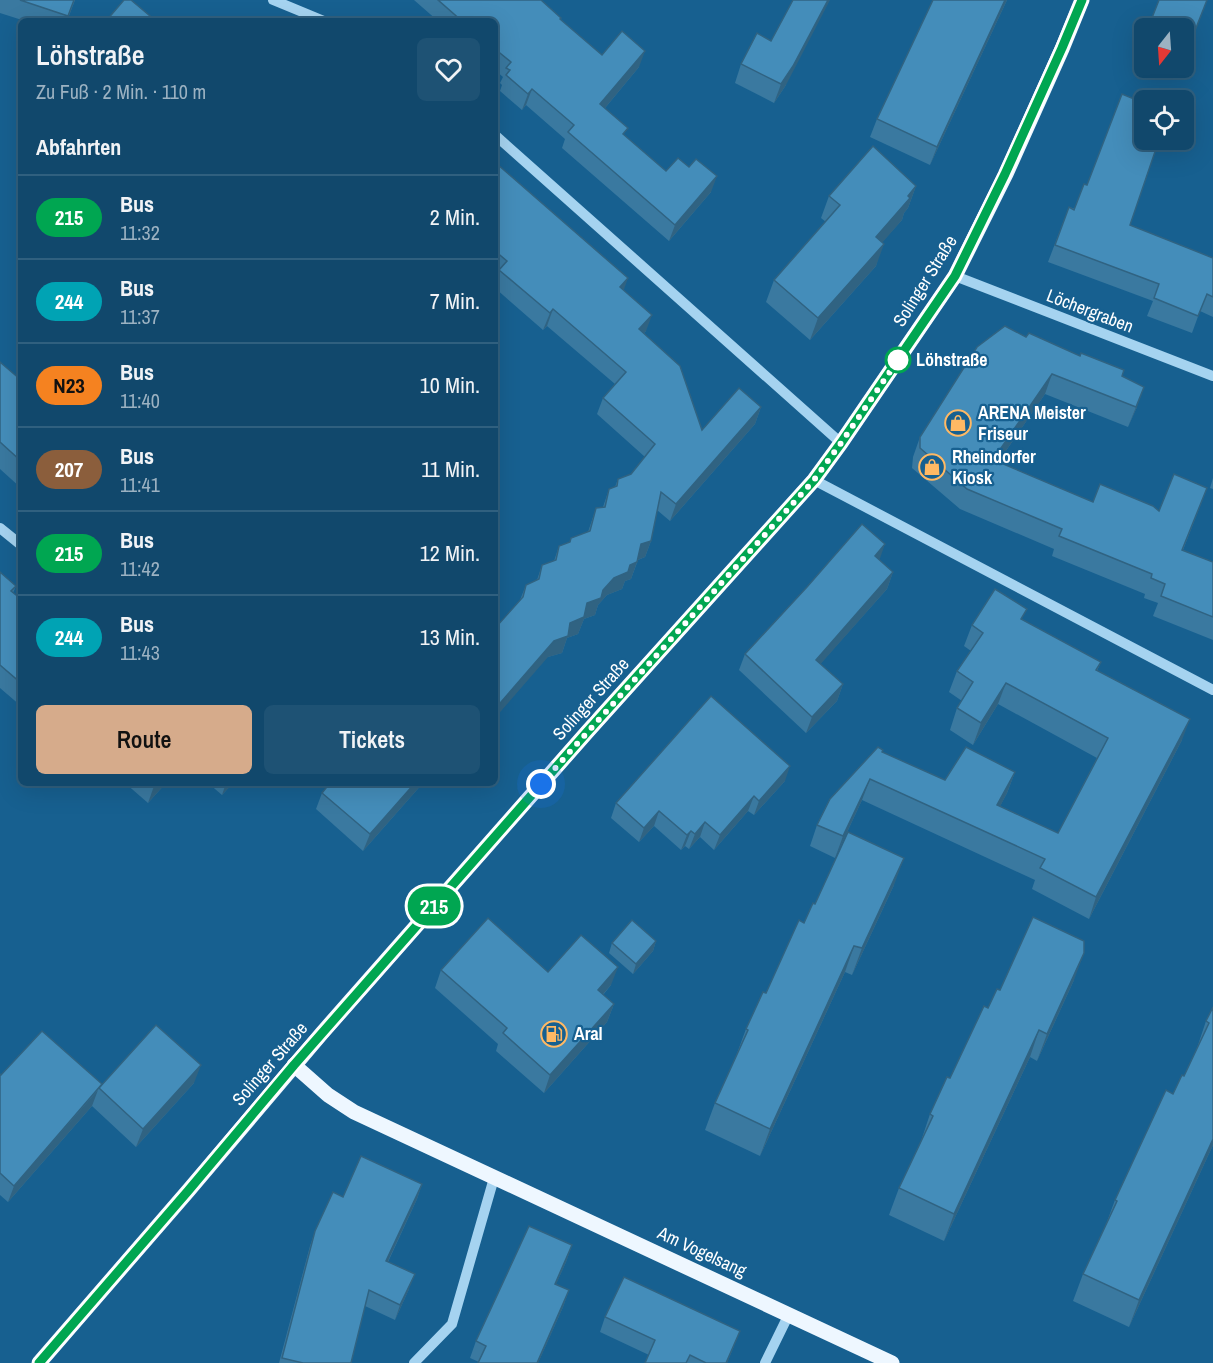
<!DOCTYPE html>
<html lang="de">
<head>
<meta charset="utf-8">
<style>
	:root { --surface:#11486c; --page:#1e5274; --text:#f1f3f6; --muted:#9cb2c2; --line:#30607f; --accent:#d6ab8b }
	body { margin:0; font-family:"Archivo Narrow",sans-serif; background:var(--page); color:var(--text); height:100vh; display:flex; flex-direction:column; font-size:22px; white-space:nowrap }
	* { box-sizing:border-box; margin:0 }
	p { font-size:20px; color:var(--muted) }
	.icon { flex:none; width:33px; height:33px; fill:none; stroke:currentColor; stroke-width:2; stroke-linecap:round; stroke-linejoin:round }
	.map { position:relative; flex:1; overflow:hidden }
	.panel { position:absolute; left:18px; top:18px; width:480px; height:768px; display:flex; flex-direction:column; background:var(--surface); border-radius:9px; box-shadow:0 6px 24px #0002,0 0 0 2px var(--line) }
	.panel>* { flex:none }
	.badge { padding:0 12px; border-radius:20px; font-size:21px; line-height:39px }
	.needle { width:39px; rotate:197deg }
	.buttons { position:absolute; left:1134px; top:18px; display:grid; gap:12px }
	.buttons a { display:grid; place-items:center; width:60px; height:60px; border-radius:9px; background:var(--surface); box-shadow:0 6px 24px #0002,0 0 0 2px var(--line); font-size:30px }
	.you { position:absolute; width:30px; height:30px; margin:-15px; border:4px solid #fff; border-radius:50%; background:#1a73e8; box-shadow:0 0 0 9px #1a73e833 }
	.map>.badge { position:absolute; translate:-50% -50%; box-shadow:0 0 0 3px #fff }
	h2 { padding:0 18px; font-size:22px; line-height:54px }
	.round { display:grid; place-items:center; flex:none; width:63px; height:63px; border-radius:9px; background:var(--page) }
	.headline { display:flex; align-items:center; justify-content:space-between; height:102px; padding:0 18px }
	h1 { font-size:28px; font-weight:600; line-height:45px }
	.action { display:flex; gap:12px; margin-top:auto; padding:12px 18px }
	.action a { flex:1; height:69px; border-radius:9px; background:var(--accent); color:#111; font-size:24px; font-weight:600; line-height:69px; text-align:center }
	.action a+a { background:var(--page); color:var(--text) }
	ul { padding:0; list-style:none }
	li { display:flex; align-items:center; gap:18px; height:84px; padding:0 18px; border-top:2px solid var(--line) }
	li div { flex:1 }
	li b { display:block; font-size:22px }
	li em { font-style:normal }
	li .badge { min-width:66px; font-weight:700; text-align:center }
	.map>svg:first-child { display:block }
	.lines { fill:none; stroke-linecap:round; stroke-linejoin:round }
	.minor { stroke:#a5d3f0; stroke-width:10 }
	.major { stroke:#eef7ff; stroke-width:15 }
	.wall { fill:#3a79a0 }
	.shaded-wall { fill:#306382 }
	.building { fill:#448dba; stroke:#306382; stroke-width:1.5 }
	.line-casing { stroke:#fff; stroke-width:14 }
	.line { stroke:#00a651; stroke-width:9 }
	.walk { stroke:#fff; stroke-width:6; stroke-dasharray:0 10.8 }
	.stop-dot { fill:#fff; stroke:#00a651; stroke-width:3 }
	.labels { text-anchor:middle; stroke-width:4.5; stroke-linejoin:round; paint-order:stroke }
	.street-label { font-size:18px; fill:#fff; stroke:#176090 }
	.stop-label { font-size:18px; font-weight:bold; fill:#fff; stroke:#176090; text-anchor:start }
	.poi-label { font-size:18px; font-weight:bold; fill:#fff; stroke:#176090; text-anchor:start }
</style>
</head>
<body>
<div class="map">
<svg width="1213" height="1363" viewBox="0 0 1213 1363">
	<rect width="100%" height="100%" fill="#176090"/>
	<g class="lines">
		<g class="minor">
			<path d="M273,0L324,21"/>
			<path d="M495,135L841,443"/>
			<path d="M955,276L1213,376"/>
			<path d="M814,480L1213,690"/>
			<path d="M0,528L21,545"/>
			<path d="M414,1363L452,1324L494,1178"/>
			<path d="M765,1363L789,1314"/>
		</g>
		<g class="major">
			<path d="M294,1065L328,1095L354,1112L892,1363"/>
			<path d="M39,1363L188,1191L322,1033L588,731L814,480L841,443L955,276L1006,174L1062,49L1082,0"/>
		</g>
	</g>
	<g class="wall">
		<path d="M0,0H75L67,21H25L0,13Z"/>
		<path d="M414,0H541L560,19L602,55L639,67L605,108L625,137L666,171L711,192L669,241L562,148L565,139L526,105L522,110L500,91L502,85L500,83L503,77L495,70V21H438Z"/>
		<path d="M933,0H1007L930,165L870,137L877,119Z"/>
		<path d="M1144,36V66L1135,62Z"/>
		<path d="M741,64L786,85L774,103L735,83Z"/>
		<path d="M1148,68H1181L1177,79Z"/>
		<path d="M495,166L623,290L646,331L644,333L702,430L761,407L755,424L670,521L657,510L651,541L645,557L638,560L631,579L625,581L622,589L607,595L598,605L595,615L584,619L578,634L567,638L562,653L548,657L497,626L520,600L526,585L537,580L542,565L554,561L559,546L570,542L588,532L596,508L603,507L609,489L615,487L618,479L631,474L645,457L597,414L603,398L615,384L547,326L543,330L495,288V282L497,275L495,273Z"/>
		<path d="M916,186L908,208L904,213L902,220L882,242L876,266L810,340L766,302L774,280L826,222L821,218L829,196Z"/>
		<path d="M1069,207L1130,225L1213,258V317L1200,311L1192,333L1147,316L1153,301L1048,262Z"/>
		<path d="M1026,337L1122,376L1137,407L1128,427L1045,394L1001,458L999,462L1093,502L1159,511L1207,488L1183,550L1213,562V640L1153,616L1158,603L1144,598L1145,594L1052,556L1054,549L960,509L912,468L913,457L920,437Z"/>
		<path d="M0,362L21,380V488L0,469Z"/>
		<path d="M1213,478V489L1210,488Z"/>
		<path d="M879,560L893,572L887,589L820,664L843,684L837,701L806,733L739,670L745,654Z"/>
		<path d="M0,572L16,586L13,593L21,599V706L0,688Z"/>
		<path d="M1023,620L1101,662L1097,671L1182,740L1089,919L1032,889L1035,880L862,800L835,858L810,846L817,825L882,752L945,780L1015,772L1007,793L1000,806L1058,833L1097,758L998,704L973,745L950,730L957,708L962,701L949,692L957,671L971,651L964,646L972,625Z"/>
		<path d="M785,781L754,815L748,811L714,850L700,837L689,849L685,846L681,850L654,826L639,842L611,818L616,803Z"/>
		<path d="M125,783H166L148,803Z"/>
		<path d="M208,783H233L222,795Z"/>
		<path d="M330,783H423L363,851L316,809L322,793Z"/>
		<path d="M894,885L852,975L845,972L760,1156L705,1130L715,1103L736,1056L746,1029L815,904Z"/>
		<path d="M656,941L653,951L633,974L609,953L612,943Z"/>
		<path d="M441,970L548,972L611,985L603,995L614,1004L607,1022L544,1093L496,1051L498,1044L435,988Z"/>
		<path d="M1074,980L1037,1061L1030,1057L944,1241L889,1215L899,1188L921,1141L930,1114L988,1008L1000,990Z"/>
		<path d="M1213,1007V1145L1129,1327L1073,1301L1083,1274L1105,1227L1115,1200L1173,1094L1184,1076L1197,1048L1206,1021Z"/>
		<path d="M0,1074L1,1075L102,1084L194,1083L136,1147L92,1106L8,1202L0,1195Z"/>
		<path d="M422,1184L417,1199L388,1262L409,1289L395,1320L365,1306L351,1363H279L310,1246L315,1231L343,1197Z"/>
		<path d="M572,1245L566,1262L556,1284L569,1290L563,1307L538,1363H478L479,1362L470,1358L476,1341Z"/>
		<path d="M605,1317L734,1346L727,1363H645L649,1355L600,1332Z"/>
	</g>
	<g class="shaded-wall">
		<path d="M828,0H830L786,85L774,103L781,84Z"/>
		<path d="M1005,0H1007L930,165L937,147Z"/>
		<path d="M645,51L639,67L595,120L600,104Z"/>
		<path d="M532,89L526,105L522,110L528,94Z"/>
		<path d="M717,176L711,192L669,241L675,225Z"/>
		<path d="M916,186L908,208L904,213L902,220L868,259L876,237Z"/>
		<path d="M884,244L876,266L810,340L818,318Z"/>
		<path d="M628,278L622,295L620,287Z"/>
		<path d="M553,309L547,326L543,330L550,313Z"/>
		<path d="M652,315L646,331L633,346L639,329Z"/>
		<path d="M1052,374L1045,394L1001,458L996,470L989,481L1001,448Z"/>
		<path d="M1144,387L1137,407L1128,427Z"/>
		<path d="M761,407L755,424L670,521L676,504Z"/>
		<path d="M651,541L645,557L635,561L641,544Z"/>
		<path d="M885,544L879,561L875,556Z"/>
		<path d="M637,562L631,579L625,581L622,589L607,595L598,605L595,615L584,619L578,634L567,638L562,653L548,657L495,718V709L587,603L603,590L614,578L630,565Z"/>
		<path d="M893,572L887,589L810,676L816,660Z"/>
		<path d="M1006,683L998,704L973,745L981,723Z"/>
		<path d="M843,684L837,701L806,733L812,717Z"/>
		<path d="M1190,719L1182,740L1089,919L1096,897Z"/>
		<path d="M790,766L785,781L754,815L759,801Z"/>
		<path d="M1015,772L1007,793L990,826L997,805Z"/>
		<path d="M870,779L862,800L835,858L843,836Z"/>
		<path d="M157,783H166L148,803L154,786Z"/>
		<path d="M228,783H233L222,795L225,786Z"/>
		<path d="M415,783H423L363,851L370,834Z"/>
		<path d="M754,796L748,811L714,850L720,835Z"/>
		<path d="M659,811L654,826L639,842L644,828Z"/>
		<path d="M705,822L700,837L689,849L695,834Z"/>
		<path d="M691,831L685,846L681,850L687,835Z"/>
		<path d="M904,858L894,885L852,975L862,948Z"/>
		<path d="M656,941L653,951L633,974L636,964Z"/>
		<path d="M854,946L845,972L760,1156L770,1129Z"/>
		<path d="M1084,953L1074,980L1037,1061L1047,1034Z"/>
		<path d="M618,967L611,985L591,1008L598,990Z"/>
		<path d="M614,1004L607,1022L544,1093L550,1075Z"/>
		<path d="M1039,1030L1030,1057L944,1241L954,1214Z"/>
		<path d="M201,1065L194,1083L136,1147L143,1129Z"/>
		<path d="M98,1090L92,1106L8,1202L14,1186Z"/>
		<path d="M1213,1139V1145L1129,1327L1139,1300Z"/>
		<path d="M422,1184L417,1199L381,1276L386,1261Z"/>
		<path d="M572,1245L566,1262L549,1300L555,1284Z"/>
		<path d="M415,1274L409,1289L395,1320L400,1305Z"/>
		<path d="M569,1290L563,1307L538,1363H537Z"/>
		<path d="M740,1331L727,1363H726Z"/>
	</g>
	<g class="building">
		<path d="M20,0H74L68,16Z"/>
		<path d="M124,0H131L156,21H106Z"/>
		<path d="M438,0H541L561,18L560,19L602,55L622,31L645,51L600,104L628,128L623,134L666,171L678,158L689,167L696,159L717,176L675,225L568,132L574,125L532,89L528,94L506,75L510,70L506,68L511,62L495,49V21H462Z"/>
		<path d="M793,0H828L793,66L781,84L741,64L757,33L771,41Z"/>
		<path d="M933,0H1005L937,147L877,119Z"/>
		<path d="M1159,0H1207L1185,56H1184V28H1148Z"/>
		<path d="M1122,94L1144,103V140H1159L1130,225L1213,258V297L1207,294L1198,316L1154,298L1159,284L1055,245L1069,207L1074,210L1084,184L1087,185Z"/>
		<path d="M873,146L916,186L908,196L910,198L876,237L884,244L818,318L774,280L840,205L829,196Z"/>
		<path d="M497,164L628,278L620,287L652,315L639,329L680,366L702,430L739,388L761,407L676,504L661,492L651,541L641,544L637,562L630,565L628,572L614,578L603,590L601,598L587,603L584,617L570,623L568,636L554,641L495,709V624L497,626L523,597L526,585L539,579L542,565L556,560L559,546L570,542L571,538L590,531L596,508L605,507L609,489L617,486L618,479L631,474L655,444L603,398L626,372L553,309L550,313L499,270L507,261L495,251V166Z"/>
		<path d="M1005,326L1026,337L1029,333L1080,356L1081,353L1124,370L1122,376L1144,387L1136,407L1052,374L1001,448L1004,450L996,461L1093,502L1100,484L1153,506L1159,511L1174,474L1207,488L1182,550L1213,562V617L1161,596L1165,584L1151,578L1152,574L1059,536L1062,529L967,489L920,448V437L977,347Z"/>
		<path d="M0,362L21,380V461L0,442Z"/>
		<path d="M862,524L885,544L875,556L893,572L816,660L843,684L812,717L745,654L807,587Z"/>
		<path d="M0,572L16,586L11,591L21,599V683L0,665Z"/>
		<path d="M995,589L1027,609L1021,619L1101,662L1096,670L1190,719L1096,897L1040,868L1045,859L870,779L843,836L817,825L830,799L878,747L883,750L882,752L945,780L966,747L1015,772L997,805L1058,833L1108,738L1006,683L981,723L957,708L973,682L957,671L983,633L972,625Z"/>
		<path d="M711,696L790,766L759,801L754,796L720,835L705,822L695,834L691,831L687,835L659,811L644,828L616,803Z"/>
		<path d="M330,783H415L370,834L322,793Z"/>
		<path d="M848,832L904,858L862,948L854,946L770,1129L715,1103L748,1030L746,1029L763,992L766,993L799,920L804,923L813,903L815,904Z"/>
		<path d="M1033,917L1084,941V953L1047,1034L1039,1030L954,1214L899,1188L933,1116L930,1114L947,1077L950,1078L984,1006L988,1008L997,989L1000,990Z"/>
		<path d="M488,918L548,972L581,935L618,967L598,990L614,1004L550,1075L503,1033L507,1028L441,970Z"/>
		<path d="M632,920L656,941L636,964L612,943Z"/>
		<path d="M1213,1007V1139L1139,1300L1083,1274L1117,1201L1115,1200L1166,1090L1173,1094L1182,1075L1184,1076L1209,1023L1206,1021Z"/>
		<path d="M156,1025L201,1065L143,1129L99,1088Z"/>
		<path d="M42,1031L102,1084L14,1186L0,1173V1074L1,1075Z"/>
		<path d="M361,1156L422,1184L386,1261L415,1274L400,1305L369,1290L351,1363H303L282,1358L315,1231L333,1192L343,1197Z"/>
		<path d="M529,1226L572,1245L555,1284L569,1290L537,1363H478L486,1346L476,1341Z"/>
		<path d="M624,1277L740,1331L726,1363H706L690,1355L686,1363H645L655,1340L605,1317Z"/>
	</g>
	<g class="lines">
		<g class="line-casing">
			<path id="line" d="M39,1363L188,1191L294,1065L588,731L814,480L841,443L955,276L1005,174L1062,48L1082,0"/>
		</g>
		<use href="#line" class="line"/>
		<path class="walk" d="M541,784L814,480L841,443L898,360"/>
	</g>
	<defs>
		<g id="shop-ring" transform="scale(1.35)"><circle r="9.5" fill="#176090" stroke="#ffb964" stroke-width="1.5"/><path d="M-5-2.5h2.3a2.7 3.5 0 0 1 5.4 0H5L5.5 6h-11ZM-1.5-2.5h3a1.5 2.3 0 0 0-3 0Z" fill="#ffb964"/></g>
		<g id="fuel-ring" transform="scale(1.35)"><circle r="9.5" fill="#176090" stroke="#ffb964" stroke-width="1.5"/><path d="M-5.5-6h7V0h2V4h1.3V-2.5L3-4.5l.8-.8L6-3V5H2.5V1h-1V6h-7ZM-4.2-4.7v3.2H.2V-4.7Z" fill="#ffb964"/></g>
	</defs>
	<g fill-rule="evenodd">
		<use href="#shop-ring" x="958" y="423"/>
		<use href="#shop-ring" x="932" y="467"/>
		<use href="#fuel-ring" x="554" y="1034"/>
	</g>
	<circle class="stop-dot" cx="898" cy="360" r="12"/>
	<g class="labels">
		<g class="street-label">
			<text transform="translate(925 281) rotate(-58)" y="6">Solinger Straße</text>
			<text transform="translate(1090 311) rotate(21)" y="6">Löchergraben</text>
			<text transform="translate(591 699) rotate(-48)" y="6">Solinger Straße</text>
			<text transform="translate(270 1064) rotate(-49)" y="6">Solinger Straße</text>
			<text transform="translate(702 1252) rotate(25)" y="6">Am Vogelsang</text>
		</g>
		<g class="stop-label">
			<text x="916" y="366">Löhstraße</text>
		</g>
		<g class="poi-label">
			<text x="978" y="419">ARENA Meister<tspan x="978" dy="21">Friseur</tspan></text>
			<text x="952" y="463">Rheindorfer<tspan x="952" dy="21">Kiosk</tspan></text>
			<text x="574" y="1040">Aral</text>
		</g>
	</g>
</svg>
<div class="buttons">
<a><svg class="needle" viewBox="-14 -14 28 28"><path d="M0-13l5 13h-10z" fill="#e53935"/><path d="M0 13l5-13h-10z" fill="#9cb2c2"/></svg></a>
<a><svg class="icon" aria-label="locate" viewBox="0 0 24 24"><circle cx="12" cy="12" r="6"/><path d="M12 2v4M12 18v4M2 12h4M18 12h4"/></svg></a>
</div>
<div class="you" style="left:541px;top:784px"></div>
<b class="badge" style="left:434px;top:906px;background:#00a651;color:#fff">215</b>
<section class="panel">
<div class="headline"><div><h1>Löhstraße</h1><p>Zu Fuß · 2 Min. · 110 m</p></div><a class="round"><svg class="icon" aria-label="heart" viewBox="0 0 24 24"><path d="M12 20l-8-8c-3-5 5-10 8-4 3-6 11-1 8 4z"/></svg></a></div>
<h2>Abfahrten</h2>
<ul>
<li><span class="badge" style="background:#00a651;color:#fff">215</span><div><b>Bus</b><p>11:32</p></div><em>2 Min.</em></li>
<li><span class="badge" style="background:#00a3b4;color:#fff">244</span><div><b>Bus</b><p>11:37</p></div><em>7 Min.</em></li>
<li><span class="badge" style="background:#f58220;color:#111">N23</span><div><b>Bus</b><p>11:40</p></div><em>10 Min.</em></li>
<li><span class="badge" style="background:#8b5e3c;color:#fff">207</span><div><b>Bus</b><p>11:41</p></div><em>11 Min.</em></li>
<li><span class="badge" style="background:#00a651;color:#fff">215</span><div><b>Bus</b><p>11:42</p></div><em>12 Min.</em></li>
<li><span class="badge" style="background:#00a3b4;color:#fff">244</span><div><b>Bus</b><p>11:43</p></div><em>13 Min.</em></li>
</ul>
<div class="action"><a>Route</a><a>Tickets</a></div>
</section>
</div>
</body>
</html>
